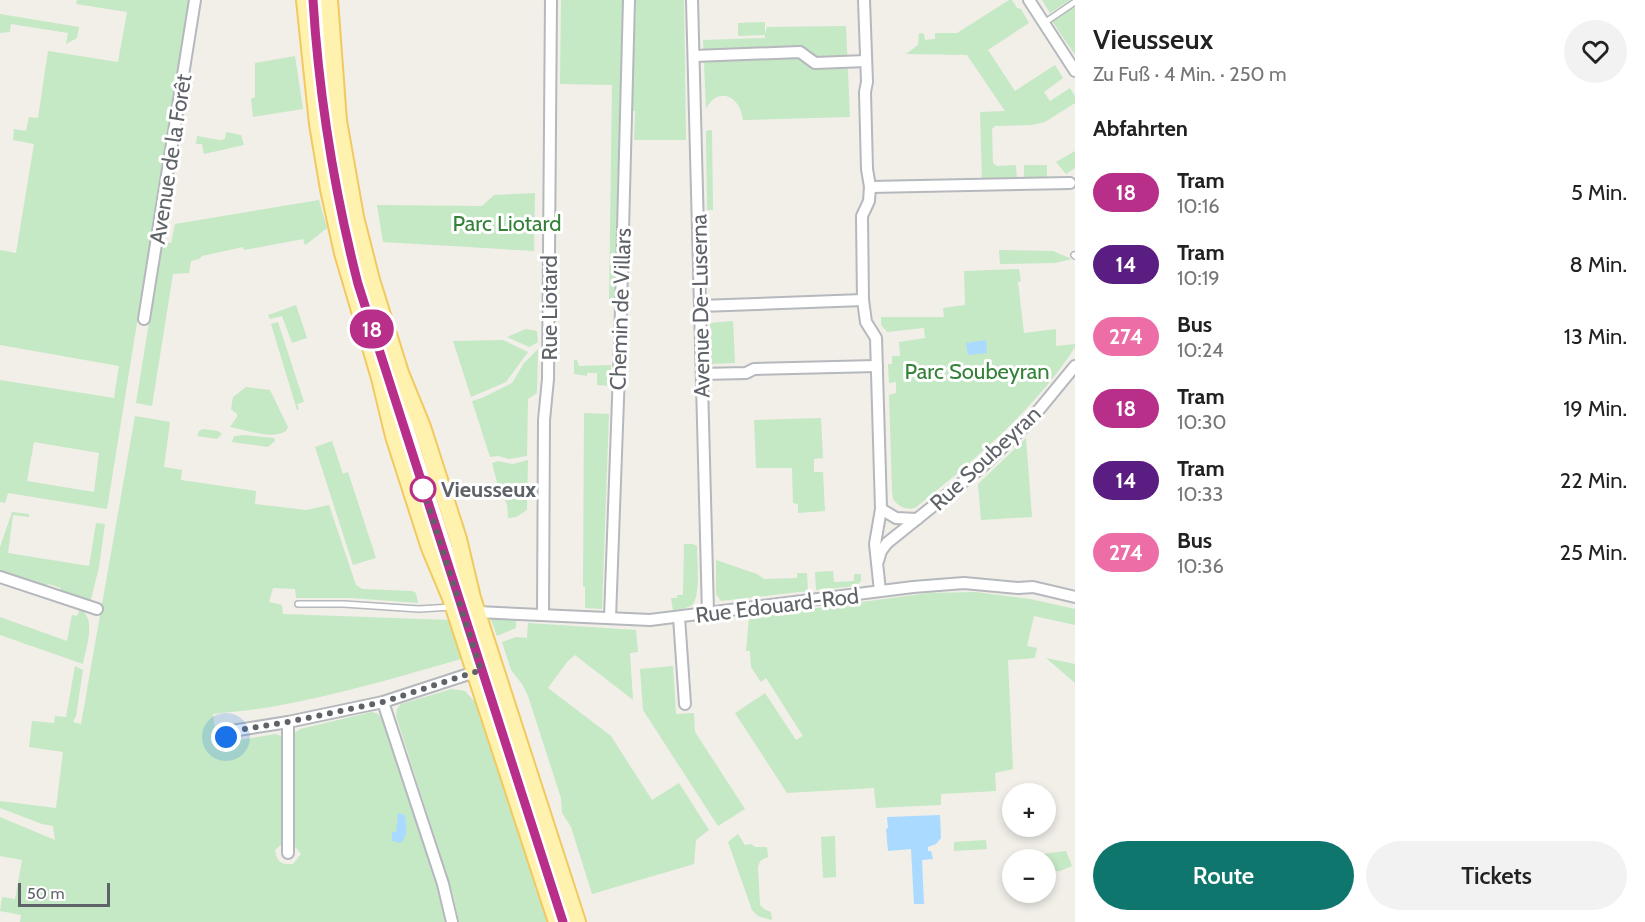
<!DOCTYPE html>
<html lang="de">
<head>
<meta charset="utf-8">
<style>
	:root { --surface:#fff; --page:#f2f2f2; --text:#222; --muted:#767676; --accent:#0f766e }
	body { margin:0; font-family:Cabin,sans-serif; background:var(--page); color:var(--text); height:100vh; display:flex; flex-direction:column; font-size:22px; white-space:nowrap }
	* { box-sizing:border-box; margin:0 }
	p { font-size:20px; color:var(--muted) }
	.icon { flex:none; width:33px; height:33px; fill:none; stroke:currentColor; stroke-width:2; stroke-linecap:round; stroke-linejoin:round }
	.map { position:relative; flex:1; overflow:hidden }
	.side { display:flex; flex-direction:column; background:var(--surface); width:570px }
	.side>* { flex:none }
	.badge { padding:0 12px; border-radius:20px; font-size:21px; line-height:39px }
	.buttons { position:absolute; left:1002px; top:783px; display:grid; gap:12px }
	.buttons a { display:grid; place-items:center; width:54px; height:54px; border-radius:50%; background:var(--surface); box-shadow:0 3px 9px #0003; font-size:30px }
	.scale { position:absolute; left:18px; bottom:15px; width:92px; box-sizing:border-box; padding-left:6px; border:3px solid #5f6368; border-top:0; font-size:16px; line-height:21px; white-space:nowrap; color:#5f6368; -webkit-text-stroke:4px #fff; paint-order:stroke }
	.you { position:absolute; width:30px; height:30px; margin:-15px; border:4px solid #fff; border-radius:50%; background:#1a73e8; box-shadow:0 0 0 9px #1a73e833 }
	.map>.badge { position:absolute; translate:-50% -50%; box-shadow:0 0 0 3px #fff }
	h2 { padding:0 18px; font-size:22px; line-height:54px }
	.round { display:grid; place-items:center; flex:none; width:63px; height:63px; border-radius:32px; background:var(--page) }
	.headline { display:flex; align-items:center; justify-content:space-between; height:102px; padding:0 18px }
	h1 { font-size:28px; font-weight:600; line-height:45px }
	.action { display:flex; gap:12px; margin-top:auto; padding:12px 18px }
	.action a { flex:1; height:69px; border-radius:36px; background:var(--accent); color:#fff; font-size:24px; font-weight:600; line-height:69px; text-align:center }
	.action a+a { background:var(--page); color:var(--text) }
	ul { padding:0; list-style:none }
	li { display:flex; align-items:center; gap:18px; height:72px; padding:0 18px }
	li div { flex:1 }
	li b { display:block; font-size:22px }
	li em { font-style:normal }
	li .badge { min-width:66px; font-weight:700; text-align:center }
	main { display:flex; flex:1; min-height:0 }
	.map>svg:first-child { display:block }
	.green { fill:#c5e8c5; fill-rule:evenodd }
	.water { fill:#aadaff }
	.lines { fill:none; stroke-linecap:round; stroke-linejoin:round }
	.lane-casing { stroke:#b5b8bc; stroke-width:8 }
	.street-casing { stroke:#b5b8bc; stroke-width:14 }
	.primary-casing { stroke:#f2c960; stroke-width:20 }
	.lane { stroke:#fff; stroke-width:5 }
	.street { stroke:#fff; stroke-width:10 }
	.primary { stroke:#fff2af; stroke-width:16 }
	.line-casing { stroke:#fff; stroke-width:14 }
	.line { stroke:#b82f89; stroke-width:9 }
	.walk { stroke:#5f6368; stroke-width:6; stroke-dasharray:0 10.8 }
	.stop-dot { fill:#fff; stroke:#b82f89; stroke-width:3 }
	.labels { text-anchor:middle; stroke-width:6; stroke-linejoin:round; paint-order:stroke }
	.street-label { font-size:22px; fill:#5f6368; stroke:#fff }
	.park-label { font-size:22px; fill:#348238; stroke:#fff }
	.stop-label { font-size:22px; font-weight:bold; fill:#5f6368; stroke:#fff; text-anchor:start }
</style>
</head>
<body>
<main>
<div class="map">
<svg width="1075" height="922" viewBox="0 0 1075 922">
	<rect width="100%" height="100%" fill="#f1efe8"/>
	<g class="green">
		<path d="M77,0H189L107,509L8,493L5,503L0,502V380L114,398L119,366L0,345V250L16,253L34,144L13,140L14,129L26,131L29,117L38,118L48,51L118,62L127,12L76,4ZM34,442L99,453L94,492L27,481Z"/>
		<path d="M561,0H623L614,304H609L612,85L560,84Z"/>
		<path d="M636,0H684L686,140H634L635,111H632V107Z"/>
		<path d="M1009,0H1012L1017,8L1021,9L1029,23L988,50L1015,91L1055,65L1063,78L1044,92L1050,101L1070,88L1075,96V103L1045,122L1032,125L995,126L992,129L993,163L997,166L1016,165L1017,180L982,181L980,112L1005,111L967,55L906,54L918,45L919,33L924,34L925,40L935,39V33H957Z"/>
		<path d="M1042,0H1070L1050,13Z"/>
		<path d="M1075,6V55L1052,21Z"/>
		<path d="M0,14L79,27L77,38L66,44L68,33L11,24L10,32L0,33Z"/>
		<path d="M765,22V34L767,27L846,26L850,117L743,120C741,97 718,85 706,109L703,40L765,38V35L738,36V23Z"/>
		<path d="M295,56L303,109L253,117L251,99L255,97V63Z"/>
		<path d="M712,130L713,210H707L706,131Z"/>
		<path d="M226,132L241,135L244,145L204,154L202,144H196L197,136L220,140L225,139Z"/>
		<path d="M1075,151V168L1066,174L1056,162Z"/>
		<rect x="1024" y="165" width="23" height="14"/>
		<path d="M535,193L534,251L383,242L377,205L482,206L494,195Z"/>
		<path d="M319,200L327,228L307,244L305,245L303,239L244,250L243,247L202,256L199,259L191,261L189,273L173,274L152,406L136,403L162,242L171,243L175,224Z"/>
		<path d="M999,250L1053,251L1072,259L1055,263L1000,264Z"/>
		<path d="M1019,269L1021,281L1018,282L1024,333L1056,329V346L1075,344V347C1035,410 973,461 915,508C905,510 899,507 893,499L892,490L889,395L896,393V382L889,383L888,364H892V356H900L899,342L925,338L924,328L887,332L881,325V317H944L943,308L965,305L964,271Z"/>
		<path d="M296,305L307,338L292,343L282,316L270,319L268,315Z"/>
		<path d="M733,321L735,363L711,364L710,323Z"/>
		<path d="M278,322L304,402L297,404L299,409L297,410L271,324Z"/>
		<path d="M526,329L537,331L538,342L529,347L507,337Z"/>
		<path d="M503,340L528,352L506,382L471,397L453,341Z"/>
		<path d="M538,349L537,393L528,399L527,456L509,459L498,456L490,457L472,401L482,398L512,383L524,363Z"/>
		<path d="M574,360H577L579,366L611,365V386L597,385V373H587V376L574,374Z"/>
		<path d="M246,387L270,390L288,427L286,431C272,440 246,430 230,427L237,417V414L231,409L233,397Z"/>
		<path d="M584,413L609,414L602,609L585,608V587L583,586Z"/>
		<path d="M135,416L170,422L164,467L182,470L181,480L256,491L255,504L306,510L329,505L356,585L362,589L412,591L416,593L418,603L351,598H296L295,589L273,588L269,602L282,605L283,614L449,620L461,659C401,676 342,694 281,705C258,710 235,711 213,714L215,729L224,728L221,743L276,734L281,736L284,740L283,843L275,850C277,862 281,865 293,864L301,854L292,843L293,739L295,733L300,729L372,712L378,714L383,719L436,884L445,922H20L21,915L0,911L2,897L15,899L22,860L0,856V817L55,840L53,826L42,824L0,808V801L56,808L63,752L29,747L32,721L54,723L55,716L66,717L75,666L83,670L76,716L73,722L81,724Z"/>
		<path d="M821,418L823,458L814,459V472H823L825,511L798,513V504L793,503L792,468H756L754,420Z"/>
		<path d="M203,429L218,431L222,434L217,439L197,436L199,431Z"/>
		<path d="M245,435L274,438L275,441L268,447L232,442L234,436Z"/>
		<path d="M1026,438L1032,517L981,520L978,484Z"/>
		<path d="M332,441L343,474L348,472L376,558L353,565L315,447Z"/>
		<path d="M528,460L527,510L516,517L508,518L507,504L498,486L492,463L498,461L513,464Z"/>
		<path d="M12,512L29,514V517L13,515L8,553L89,566L96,523L105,524L99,567L91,599L86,603L60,594L61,588L48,584L46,588L0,572V547Z"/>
		<path d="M684,544H693L697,546C697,560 701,596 692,605C686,609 679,609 673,610L671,598H677V595H683Z"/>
		<path d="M716,560L757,574L764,579L797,578V573H807L808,591L721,601L716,594Z"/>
		<path d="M833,571L834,582L854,581V574H861V581L856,586L816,590L815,572Z"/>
		<path d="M976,592L1030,599L1075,609V625L1034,616L1027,646L1037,648L1035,658L1008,660L1013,769L995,773L996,791L941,794V805L876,808L874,788L787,793L735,713L765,693L796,740L803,736L766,678L761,682L751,667L750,651H746L749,617L929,593Z"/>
		<path d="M80,609C97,619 86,647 83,664L0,635V617L67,641L72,615L77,616Z"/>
		<path d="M490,617L516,618V628L497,636Z"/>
		<path d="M528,623L636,630L638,652L630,653L633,700L575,655L567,662L548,688L611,736L652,800L679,783L709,830L696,840L694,864L592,894L571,827L562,813L561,798L528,696L522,684L511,670L502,642L516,637L527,638Z"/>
		<path d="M1046,658L1075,664V683Z"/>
		<path d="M673,666L676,714L694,713L695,732L745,809L718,826L643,710L640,669Z"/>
		<path d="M452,689L465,691L475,702L547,922H459L453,894L396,716L397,709L401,704Z"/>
		<path d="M738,834L745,845L751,844L755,847H767L768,857C762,859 759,861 758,868L760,905L764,909L771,912L772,920L758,916L752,910L728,842Z"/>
		<path d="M835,836L836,877L823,878L821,837Z"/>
		<path d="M986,840L987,849L954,851V842Z"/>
		<path d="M1066,851L1072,866L1060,871L1046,872V860L1043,859L1042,854Z"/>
	</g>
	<g class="water">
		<path d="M986,340L987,353L968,355L966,343Z"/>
		<path d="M398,813L405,815C406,824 409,838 400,843L392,841V832H396Z"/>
		<path d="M940,815L941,838L936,844L928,847V851H931L933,859L922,860L924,904H914L911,849L888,851L886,829L888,828L887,817Z"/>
	</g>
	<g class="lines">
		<g class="lane-casing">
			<g id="lane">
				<path d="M320,0L327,86"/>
				<path d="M1044,23L1075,2"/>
				<path d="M1074,255L1075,256"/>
				<path d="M390,387L455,587"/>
				<path d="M400,393L458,575"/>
				<path d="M298,604H344L419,609L452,607"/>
			</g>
		</g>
		<g class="street-casing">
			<g id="street">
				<path d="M692,0L708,613"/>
				<path d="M864,0L867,82L865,92L867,169L870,187L869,201L862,216L863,300L866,322L876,338L881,509L875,544L880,591"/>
				<path d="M1029,0L1075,71"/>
				<path d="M694,56L800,52L815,63L866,61"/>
				<path d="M870,187L1070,183"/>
				<path d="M700,306L863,300"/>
				<path d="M144,319L195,0"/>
				<path d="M702,374L746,373L754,369L877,366"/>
				<path d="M881,509L896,518L917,519"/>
				<path d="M878,561L881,551L887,543L983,466L1028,423L1075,366"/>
				<path d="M0,577L97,609"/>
				<path d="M477,612L650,620L913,587L964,583L1018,588L1033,587L1075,597"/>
				<path d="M543,615L544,420L548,379L551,0"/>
				<path d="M679,617L685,704"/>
				<path d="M610,618L620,345L629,0"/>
				<path d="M383,702L443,884L452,922"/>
				<path d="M288,722V853"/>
				<path d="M226,737L232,731L288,722L383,702L475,672"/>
			</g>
		</g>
		<g class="primary-casing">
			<g id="primary">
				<path d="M305,0L318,124L329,189L343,253L380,378L394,436L430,548L451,598L557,922"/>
				<path d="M329,0L338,121L355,217L371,280L400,373L422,427L458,539L472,598L577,922"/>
			</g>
		</g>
		<use href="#lane" class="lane"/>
		<use href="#street" class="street"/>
		<use href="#primary" class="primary"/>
	</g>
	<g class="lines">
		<g class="line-casing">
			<path id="line" d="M313,0C319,97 334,190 358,284L563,922"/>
		</g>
		<use href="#line" class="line"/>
		<path class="walk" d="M226,737L232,731L288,722L383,702L481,670L423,489"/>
	</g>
	<circle class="stop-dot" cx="423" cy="489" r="12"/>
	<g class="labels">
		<g class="street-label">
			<text transform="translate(170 159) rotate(-81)" y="8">Avenue de la Forêt</text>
			<text transform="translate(700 306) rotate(-91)" y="8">Avenue De-Luserna</text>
			<text transform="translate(549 308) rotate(-90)" y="8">Rue Liotard</text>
			<text transform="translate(620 309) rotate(-88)" y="8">Chemin de Villars</text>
			<text transform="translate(985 458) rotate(-43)" y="8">Rue Soubeyran</text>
			<text transform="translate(777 605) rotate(-7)" y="8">Rue Edouard-Rod</text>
		</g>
		<g class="park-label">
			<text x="507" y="231">Parc Liotard</text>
			<text x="977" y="379">Parc Soubeyran</text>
		</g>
		<g class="stop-label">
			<text x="441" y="497">Vieusseux</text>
		</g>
	</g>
</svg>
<div class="buttons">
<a>+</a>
<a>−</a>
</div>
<div class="scale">50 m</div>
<div class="you" style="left:226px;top:737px"></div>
<b class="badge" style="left:372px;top:329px;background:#b82f89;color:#fff">18</b>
</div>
<section class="side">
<div class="headline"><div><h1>Vieusseux</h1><p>Zu Fuß · 4 Min. · 250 m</p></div><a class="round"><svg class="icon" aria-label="heart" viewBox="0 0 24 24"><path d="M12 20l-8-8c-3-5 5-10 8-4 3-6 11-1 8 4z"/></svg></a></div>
<h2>Abfahrten</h2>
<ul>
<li><span class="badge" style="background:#b82f89;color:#fff">18</span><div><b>Tram</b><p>10:16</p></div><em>5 Min.</em></li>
<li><span class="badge" style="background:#5a1e82;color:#fff">14</span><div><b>Tram</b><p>10:19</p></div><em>8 Min.</em></li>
<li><span class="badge" style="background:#ed6da6;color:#fff">274</span><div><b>Bus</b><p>10:24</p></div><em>13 Min.</em></li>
<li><span class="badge" style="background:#b82f89;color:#fff">18</span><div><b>Tram</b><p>10:30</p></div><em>19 Min.</em></li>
<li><span class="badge" style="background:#5a1e82;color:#fff">14</span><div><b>Tram</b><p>10:33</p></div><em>22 Min.</em></li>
<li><span class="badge" style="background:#ed6da6;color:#fff">274</span><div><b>Bus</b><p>10:36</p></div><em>25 Min.</em></li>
</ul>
<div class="action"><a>Route</a><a>Tickets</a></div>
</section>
</main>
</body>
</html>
